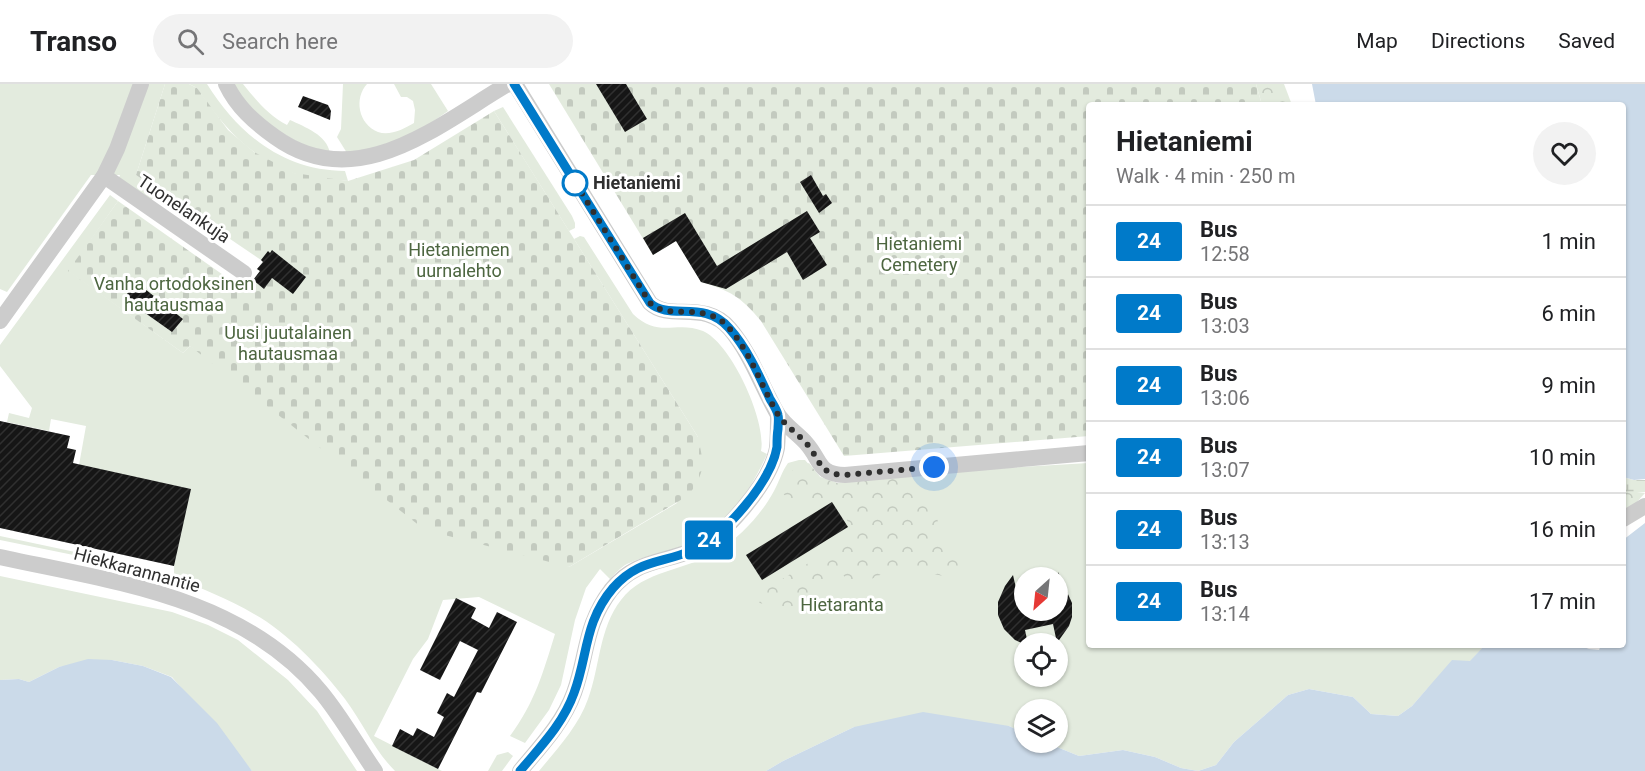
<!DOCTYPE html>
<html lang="en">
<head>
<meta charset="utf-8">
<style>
	:root { --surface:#fff; --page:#f2f2f2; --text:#202124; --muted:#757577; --line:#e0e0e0 }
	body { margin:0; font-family:Roboto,sans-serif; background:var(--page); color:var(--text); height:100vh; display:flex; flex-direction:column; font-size:22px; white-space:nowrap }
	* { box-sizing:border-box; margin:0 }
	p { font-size:20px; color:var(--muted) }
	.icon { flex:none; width:33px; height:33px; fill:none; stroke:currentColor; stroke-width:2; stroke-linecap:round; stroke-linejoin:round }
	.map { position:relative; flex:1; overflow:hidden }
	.panel { position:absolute; left:1086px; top:18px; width:540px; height:546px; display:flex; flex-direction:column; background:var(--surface); border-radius:6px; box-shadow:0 2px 4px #0004 }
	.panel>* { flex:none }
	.badge { padding:0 12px; border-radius:4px; font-size:21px; line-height:39px }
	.needle { width:39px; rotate:207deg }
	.controls { position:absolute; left:1014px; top:483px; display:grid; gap:12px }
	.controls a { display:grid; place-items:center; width:54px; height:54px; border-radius:50%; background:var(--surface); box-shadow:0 2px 4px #0004; font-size:30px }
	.you { position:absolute; width:30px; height:30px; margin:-15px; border:4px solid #fff; border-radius:50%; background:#1a73e8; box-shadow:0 0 0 9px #1a73e833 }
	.map>.badge { position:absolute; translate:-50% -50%; box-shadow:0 0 0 3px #fff }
	.round { display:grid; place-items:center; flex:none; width:63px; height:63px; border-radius:32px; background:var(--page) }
	.summary { display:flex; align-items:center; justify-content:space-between; height:102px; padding:0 30px }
	h1 { font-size:28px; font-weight:700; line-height:45px }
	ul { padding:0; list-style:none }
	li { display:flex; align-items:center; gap:18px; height:72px; padding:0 30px; border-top:2px solid var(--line) }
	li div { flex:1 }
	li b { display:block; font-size:22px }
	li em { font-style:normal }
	li .badge { min-width:66px; font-weight:700; text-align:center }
	header { display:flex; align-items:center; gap:36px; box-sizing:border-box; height:84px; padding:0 30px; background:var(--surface); border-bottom:2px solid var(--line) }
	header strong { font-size:28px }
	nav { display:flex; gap:33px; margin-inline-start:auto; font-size:21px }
	.search { width:420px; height:54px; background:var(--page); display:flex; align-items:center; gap:15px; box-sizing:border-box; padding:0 21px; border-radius:33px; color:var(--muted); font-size:22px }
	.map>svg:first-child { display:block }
	.green { fill:#e3ebde; fill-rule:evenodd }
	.forest { fill:url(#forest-crowns) }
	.wetland { fill:url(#wetland-marsh) }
	.cemetery { fill:url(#cemetery-stones) }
	.water { fill:#cbdae9 }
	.building { fill:url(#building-hatch) }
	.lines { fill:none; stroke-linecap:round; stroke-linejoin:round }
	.minor { stroke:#ccc; stroke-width:16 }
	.line-casing { stroke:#fff; stroke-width:14 }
	.line { stroke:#007ac9; stroke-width:9 }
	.walk { stroke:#2f2f2f; stroke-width:6; stroke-dasharray:0 10.8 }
	.stop-dot { fill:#fff; stroke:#007ac9; stroke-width:3 }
	.labels { text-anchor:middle; stroke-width:6; stroke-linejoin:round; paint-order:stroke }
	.stop-label { font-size:18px; font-weight:bold; fill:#2f2f2f; stroke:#fff; text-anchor:start }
	.street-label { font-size:18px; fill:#2f2f2f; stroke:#fff }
	.park-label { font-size:18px; fill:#4d6640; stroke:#fff }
</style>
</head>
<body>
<header>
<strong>Transo</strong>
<div class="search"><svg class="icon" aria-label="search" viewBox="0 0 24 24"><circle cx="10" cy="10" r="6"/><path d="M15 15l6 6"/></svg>Search here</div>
<nav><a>Map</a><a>Directions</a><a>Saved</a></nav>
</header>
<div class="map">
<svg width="1645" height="687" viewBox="0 0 1645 687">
	<defs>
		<pattern id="forest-crowns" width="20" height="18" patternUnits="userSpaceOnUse" patternTransform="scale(1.5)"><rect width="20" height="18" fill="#e3ebde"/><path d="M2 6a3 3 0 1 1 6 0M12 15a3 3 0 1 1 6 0" fill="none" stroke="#c3cabf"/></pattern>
		<pattern id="wetland-marsh" width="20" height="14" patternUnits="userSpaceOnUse" patternTransform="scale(1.5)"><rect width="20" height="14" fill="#e3ebde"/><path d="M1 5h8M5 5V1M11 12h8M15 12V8" fill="none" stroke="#c3cabf"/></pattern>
		<pattern id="cemetery-stones" width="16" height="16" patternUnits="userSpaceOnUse" patternTransform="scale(1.5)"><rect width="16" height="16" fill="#e3ebde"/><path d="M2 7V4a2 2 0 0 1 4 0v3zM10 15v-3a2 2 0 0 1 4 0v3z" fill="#c3cabf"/></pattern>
		<pattern id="building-hatch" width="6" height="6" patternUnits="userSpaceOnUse" patternTransform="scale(1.5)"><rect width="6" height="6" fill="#161616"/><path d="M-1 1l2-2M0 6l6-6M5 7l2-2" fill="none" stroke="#303030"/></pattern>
	</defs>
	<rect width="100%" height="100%" fill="#fff"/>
	<g class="green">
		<path d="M0,0H165L136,91L158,106L149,120L117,98L120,91H91L7,208L0,205Z"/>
		<path d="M189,0H207C238,50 284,87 345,87L348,97C330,95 310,95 293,89C250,74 221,40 197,4Z"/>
		<path d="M231,0H243C256,16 268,31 287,41L290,36C305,43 327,51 330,69L310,65L261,37Z"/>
		<path d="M343,0H367C354,14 358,40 378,48C390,52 404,45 414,39L415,26L413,17L407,13H401L394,0H431L448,27L418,48L389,61L347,69L337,53L341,45Z"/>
		<path d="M503,23L572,132L575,139V144L569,147L494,27Z"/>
		<path d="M110,111L118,117L69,187L183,269L190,262L569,483L677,419L698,353L574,155L580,152L584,153L633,230C659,255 676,236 703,247C731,259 767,337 761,367L767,370C752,404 726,445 690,461C670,469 647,470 627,480C621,483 615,490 610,495L600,485L586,504L575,536L561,601L549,626L525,659L510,652C535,618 543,589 555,550L479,513L443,516L428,555L413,575L374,652L442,687H395C374,666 363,639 345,615C322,585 287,548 254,530C229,515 201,504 174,494V482L190,405L79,381L86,342L51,335L49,347L7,338L9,329L29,334L32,324L0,282V261Z"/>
		<path d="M799,376H805L820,393L837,399L988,385L1089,379V561H1485L1470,578L1427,605L1412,622L1398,632L1371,630L1353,613L1309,605L1288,611L1234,658L1216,681L1198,687L1181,684L1155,673L1123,666L1079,672L1047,659L1058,658V626H1024V649L1009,642L854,643L783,677L766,687H539C557,665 578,643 588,615C600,583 599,544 621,516C643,486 688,486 718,467C740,453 761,431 774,407C779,398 782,387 788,379ZM1024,494H1058V526H1024ZM1024,560H1058V592H1024Z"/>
		<path d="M0,452L141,482L142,485L0,456Z"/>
		<path d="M0,492L172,528L208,541L238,556L288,596L317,627L357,687H252L172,593L143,582L112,576L59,583L29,598L19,595L0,596Z"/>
		<path d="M508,668L513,672L502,687H488L497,671Z"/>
	</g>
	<g class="forest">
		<path d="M1256,0H1284L1292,21H1262Z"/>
		<path d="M809,379L820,393L837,399L901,394C909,395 917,402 923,409C936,424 940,447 948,464C953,473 961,480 961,489L948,493L905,484C888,486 869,495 855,505L838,485L815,506L807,528L759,519L766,505L856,450L833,415L797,422L781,408L792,387Z"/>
		<path d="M1629,407L1645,409L1636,419L1623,426V408Z"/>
	</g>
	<path class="wetland" d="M1623,393L1634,396H1645V408H1623Z"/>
	<g class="cemetery">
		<path d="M165,0H189L197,4L228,46L254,68L294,89L348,97L414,76L494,27L698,353C704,382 706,385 689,411L569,483L425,446L190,262L183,269L68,187L118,117L246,207L260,187L257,185L263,178L261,176L136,91Z"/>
		<path d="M549,0H1256L1262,21H1089V352L844,372L761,237C741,213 731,207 701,198L676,157L653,171Z"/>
	</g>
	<g class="water">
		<path d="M1312,0H1645V395L1634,396L1623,393V21H1316Z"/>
		<path d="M1645,439V687H766L783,677L854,643L923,628L1009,642L1024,649V658L1047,659L1079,672L1123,666L1155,673L1181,684L1198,687L1216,681L1234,658L1288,611L1309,605L1353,613L1371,630L1398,632L1412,622L1452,576L1470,577L1485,561H1579L1589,565L1599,566L1601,561H1623V456Z"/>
		<path d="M88,575L112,576L143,582L171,593L217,639L252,687H0V596L19,595L29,598L59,583Z"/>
	</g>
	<g class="building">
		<path d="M596,0H626L647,35L625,48Z"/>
		<path d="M303,12L328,21L331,27L330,36L298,23Z"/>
		<path d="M811,91L823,112L826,110L832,119L819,129L800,98Z"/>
		<path d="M807,127L820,148L810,154L827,181L803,196L787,168L726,205L701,198L676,157L653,171L643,154L685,129L717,182Z"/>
		<path d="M272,166L306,193L293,210L272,194L264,205L253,196L260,187L257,185L263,178L261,176L268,167L270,169Z"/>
		<path d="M136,198L183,235L172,248L124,214Z"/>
		<path d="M0,337L70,352L67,364L76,366L73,379L191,405L174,482L0,444Z"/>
		<path d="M832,418L848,443L762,496L746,471Z"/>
		<path d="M1058,488L1072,519V533L1069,542L1057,559L1053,540L1025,546L1028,560H1024L1015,556L1004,545L998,531V518L1005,502L1013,491L1021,526H1058Z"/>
		<path d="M456,514L476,524L471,534L489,544L497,528L517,538L481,609L477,608L438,685L392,662L400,645L413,652L417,644L434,653L444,633L437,629L447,609L454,613L478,566L460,557L440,596L420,586Z"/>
	</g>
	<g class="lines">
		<g class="minor">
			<path d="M226,0C237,23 254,38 275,53C357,112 438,41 508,0"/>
			<path d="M515,0L650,219C670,238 705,215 730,245C751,270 761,301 777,329C784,341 797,349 806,359C822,377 817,390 845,391L1089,369"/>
			<path d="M104,92L244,189"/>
			<path d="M0,237L104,92L117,65L141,0"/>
			<path d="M1623,435L1645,422"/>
			<path d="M0,473C114,498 241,512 321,608C341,632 357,661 375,687"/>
			<path d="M520,687C540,663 563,639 574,609C588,570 584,542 611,506C634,477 660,479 691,467C724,454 770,399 777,364C778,353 778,342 778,332"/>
		</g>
	</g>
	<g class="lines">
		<g class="line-casing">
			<path id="line" d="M514,0L650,219C670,237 704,215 729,244C747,264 759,291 770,315C773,320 777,326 778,331C779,335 778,341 778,345C777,351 777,357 777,363C771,398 725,451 693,466C662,480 638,475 613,504C584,538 588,572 574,609C563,640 540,663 520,687"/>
		</g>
		<use href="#line" class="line"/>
		<path class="walk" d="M575,99L573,95L650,219C671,238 705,215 730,245C751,270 761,301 777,329C784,341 797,349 806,359C822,377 817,390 845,391L934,383"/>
	</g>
	<circle class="stop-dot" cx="575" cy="99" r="12"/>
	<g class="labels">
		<g class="stop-label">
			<text x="593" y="105">Hietaniemi</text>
		</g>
		<g class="street-label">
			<text transform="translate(184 125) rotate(34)" y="6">Tuonelankuja</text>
			<text transform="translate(137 486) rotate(15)" y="6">Hiekkarannantie</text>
		</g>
		<g class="park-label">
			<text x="919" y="166">Hietaniemi<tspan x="919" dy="21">Cemetery</tspan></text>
			<text x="459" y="172">Hietaniemen<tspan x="459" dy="21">uurnalehto</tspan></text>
			<text x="174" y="206">Vanha ortodoksinen<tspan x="174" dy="21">hautausmaa</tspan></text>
			<text x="288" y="255">Uusi juutalainen<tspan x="288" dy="21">hautausmaa</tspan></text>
			<text x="842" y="527">Hietaranta</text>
		</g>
	</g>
</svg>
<div class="controls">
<a><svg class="needle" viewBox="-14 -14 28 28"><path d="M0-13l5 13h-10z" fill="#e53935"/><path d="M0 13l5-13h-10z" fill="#757577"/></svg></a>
<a><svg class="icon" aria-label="locate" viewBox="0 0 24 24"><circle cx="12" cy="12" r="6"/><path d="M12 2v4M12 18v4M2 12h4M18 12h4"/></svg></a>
<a><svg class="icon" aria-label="layers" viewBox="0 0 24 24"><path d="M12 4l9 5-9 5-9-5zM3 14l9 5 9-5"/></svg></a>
</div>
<div class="you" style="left:934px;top:383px"></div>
<b class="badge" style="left:709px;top:456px;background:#007ac9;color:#fff">24</b>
<section class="panel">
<div class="summary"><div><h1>Hietaniemi</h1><p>Walk · 4 min · 250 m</p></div><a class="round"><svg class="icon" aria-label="heart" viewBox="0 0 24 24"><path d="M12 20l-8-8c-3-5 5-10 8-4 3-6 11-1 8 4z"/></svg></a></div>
<ul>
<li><span class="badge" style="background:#007ac9;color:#fff">24</span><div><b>Bus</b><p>12:58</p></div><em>1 min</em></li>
<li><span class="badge" style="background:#007ac9;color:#fff">24</span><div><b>Bus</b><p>13:03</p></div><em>6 min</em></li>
<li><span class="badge" style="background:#007ac9;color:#fff">24</span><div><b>Bus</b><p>13:06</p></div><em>9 min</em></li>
<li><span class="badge" style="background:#007ac9;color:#fff">24</span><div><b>Bus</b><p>13:07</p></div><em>10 min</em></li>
<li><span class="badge" style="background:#007ac9;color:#fff">24</span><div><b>Bus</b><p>13:13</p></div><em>16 min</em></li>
<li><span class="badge" style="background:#007ac9;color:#fff">24</span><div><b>Bus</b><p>13:14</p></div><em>17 min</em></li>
</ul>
</section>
</div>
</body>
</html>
